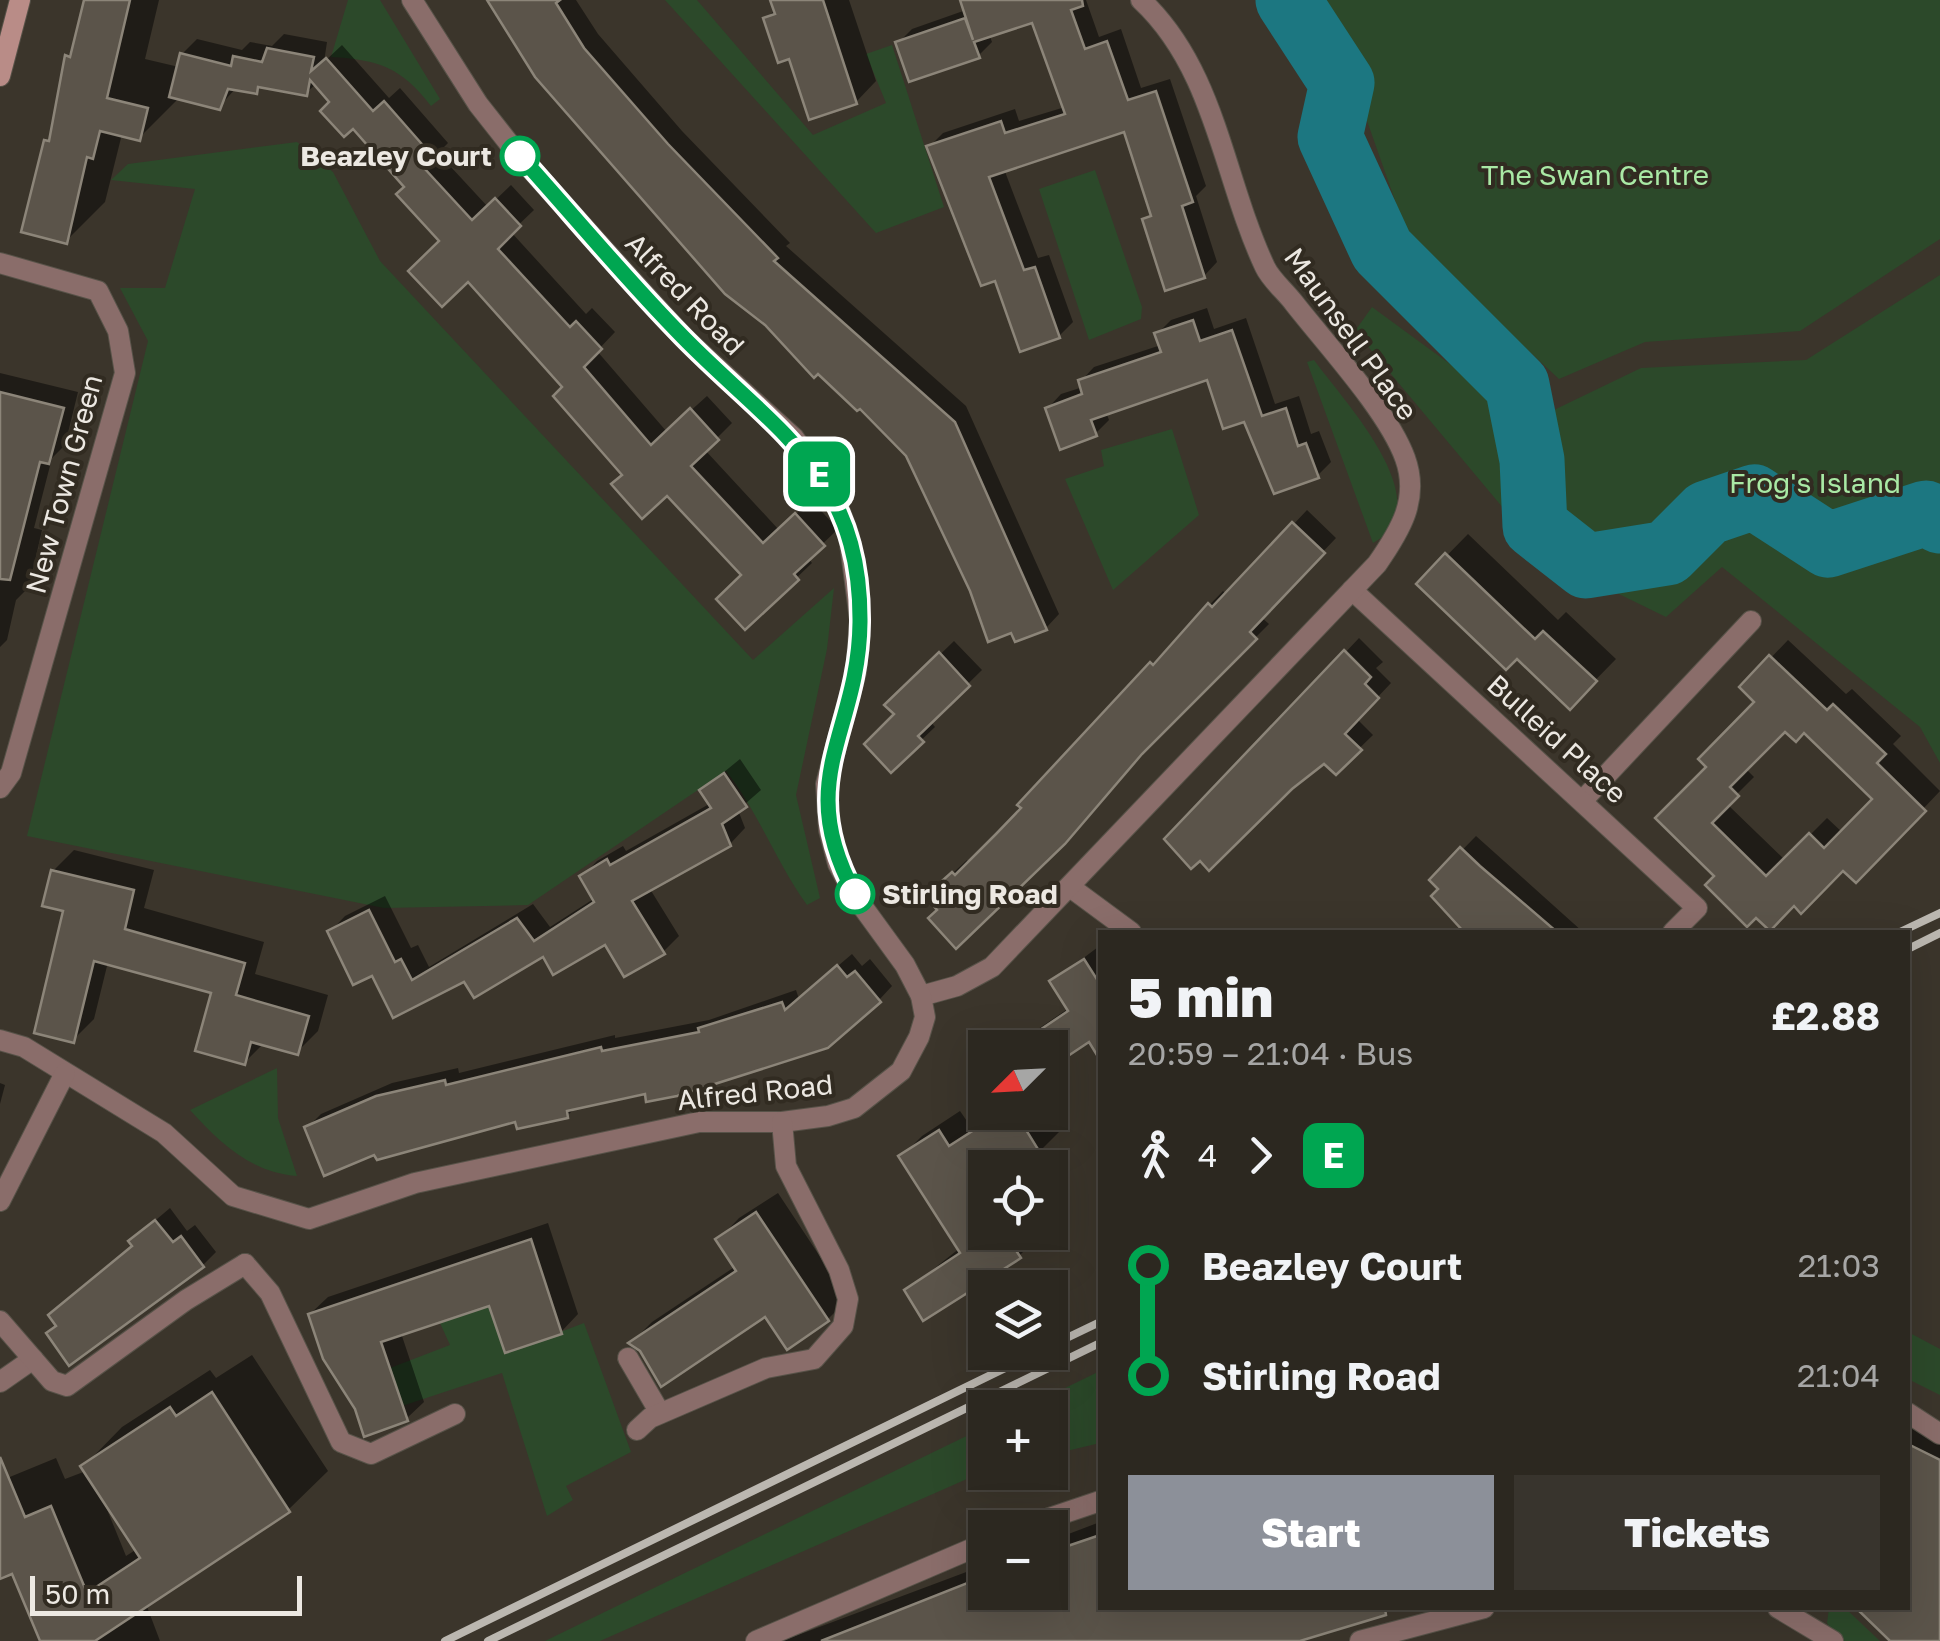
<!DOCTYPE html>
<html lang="en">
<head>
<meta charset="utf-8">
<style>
	:root { --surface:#2c2820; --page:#38342d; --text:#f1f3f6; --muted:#a6a6a5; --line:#48443e; --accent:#8c9099 }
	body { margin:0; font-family:"Golos Text",sans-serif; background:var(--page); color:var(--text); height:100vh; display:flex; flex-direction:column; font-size:38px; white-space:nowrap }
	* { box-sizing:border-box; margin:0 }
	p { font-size:32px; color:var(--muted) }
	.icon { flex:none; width:55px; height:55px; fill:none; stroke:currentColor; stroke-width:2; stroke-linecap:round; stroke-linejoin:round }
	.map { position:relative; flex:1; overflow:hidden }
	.panel { position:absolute; left:1098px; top:930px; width:812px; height:680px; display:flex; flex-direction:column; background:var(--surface); border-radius:0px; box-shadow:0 10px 40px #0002,0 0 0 2px var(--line) }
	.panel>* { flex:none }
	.badge { padding:0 20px; border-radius:15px; font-size:35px; line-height:65px }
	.needle { width:65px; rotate:246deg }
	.buttons { position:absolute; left:968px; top:1030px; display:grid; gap:20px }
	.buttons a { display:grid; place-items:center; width:100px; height:100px; border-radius:0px; background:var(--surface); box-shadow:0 10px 40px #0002,0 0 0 2px var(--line); font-size:50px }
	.scale { position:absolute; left:30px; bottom:25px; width:272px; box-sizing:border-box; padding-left:10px; border:5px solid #ece8e2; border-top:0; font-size:28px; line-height:35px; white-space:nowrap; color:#ece8e2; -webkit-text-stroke:8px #312b21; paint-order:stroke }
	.map>.badge { position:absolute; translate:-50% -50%; box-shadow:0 0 0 5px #fff }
	.legs { display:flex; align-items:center; gap:15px; height:110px; padding:0 30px; font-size:32px }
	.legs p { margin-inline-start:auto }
	.overview { display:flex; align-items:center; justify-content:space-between; height:170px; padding:0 30px }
	h1 { font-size:55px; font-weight:800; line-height:75px }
	.cta { display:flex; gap:20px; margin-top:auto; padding:20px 30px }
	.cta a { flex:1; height:115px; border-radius:0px; background:var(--accent); color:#fff; font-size:40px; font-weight:800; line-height:115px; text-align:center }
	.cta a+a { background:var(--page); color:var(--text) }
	ul { padding:0 30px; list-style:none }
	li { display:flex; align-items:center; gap:35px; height:110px; font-size:38px }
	li i { display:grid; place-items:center; width:15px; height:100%; margin:0 12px; background:currentColor }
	li i::after { content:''; width:25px; height:25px; margin:-12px; border:8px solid; border-radius:50%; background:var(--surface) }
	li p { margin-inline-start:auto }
	li:first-child i { background:linear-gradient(#0000 50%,currentColor 0) }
	li:last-child i { background:linear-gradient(currentColor 50%,#0000 0) }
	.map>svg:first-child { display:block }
	.green { fill:#2c492a }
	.shadow { fill:#0007; fill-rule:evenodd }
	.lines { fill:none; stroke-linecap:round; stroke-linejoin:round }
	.river { stroke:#1c7781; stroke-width:65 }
	.building { fill:#5b544a; stroke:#8c8579; stroke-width:2.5; fill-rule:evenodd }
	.lane-casing { stroke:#575248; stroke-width:22 }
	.street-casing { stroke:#575248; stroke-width:22 }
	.secondary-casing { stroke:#575248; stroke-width:22 }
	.lane { stroke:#8a6d6a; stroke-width:20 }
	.street { stroke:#8a6d6a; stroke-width:20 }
	.secondary { stroke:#b98c87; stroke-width:20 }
	.rail { stroke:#bbb7b0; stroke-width:8 }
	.line-1-casing { stroke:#fff; stroke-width:22 }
	.line-1 { stroke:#00a651; stroke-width:15 }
	.stop-1-dot { fill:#fff; stroke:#00a651; stroke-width:5 }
	.labels { text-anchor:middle; stroke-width:8; stroke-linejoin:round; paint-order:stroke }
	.stop-label { font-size:28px; font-weight:bold; fill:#ece8e2; stroke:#312b21; text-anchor:end }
	.park-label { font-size:28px; fill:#a9e9a5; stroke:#312b21 }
	.street-label { font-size:28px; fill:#ece8e2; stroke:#312b21 }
</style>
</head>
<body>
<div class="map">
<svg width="1940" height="1641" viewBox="0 0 1940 1641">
	<rect width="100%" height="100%" fill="#3b352b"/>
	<g class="green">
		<path d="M348,0H380L440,99L431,106C401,67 379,60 331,57Z"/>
		<path d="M665,0H697L813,135L886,103L866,54L892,45L944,207L876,233Z"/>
		<path d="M1317,0H1940V239L1800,331L1645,342L1559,379L1409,240L1360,101Z"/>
		<path d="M297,142L333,172L380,261L753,660L834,588L827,649L796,795L820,898L807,905C776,862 759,813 726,771L528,905L384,908L27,836L148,341L120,288H165L195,189L111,180L128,164Z"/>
		<path d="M1095,170L1142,307L1141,319L1089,340L1039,189Z"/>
		<path d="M1940,275V763L1920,727L1722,567L1666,617L1545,558L1355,331L1372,307L1529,422L1641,368L1806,360Z"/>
		<path d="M1314,360C1341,398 1444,505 1373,543L1307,362Z"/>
		<path d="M1172,429L1199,515L1113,590L1065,479L1104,466L1101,450Z"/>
		<path d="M277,1068L278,1118L297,1176C250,1172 220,1143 190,1110Z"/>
		<path d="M489,1306L505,1353L584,1323L631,1452L566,1486L573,1500L547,1516L502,1373L402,1406L390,1368L450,1345L440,1323Z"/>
		<path d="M1908,1332L1940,1349V1395L1908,1379Z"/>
		<path d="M1100,1371V1443L1050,1455V1408L1026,1407Z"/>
		<path d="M985,1427V1471L600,1641H545Z"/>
		<path d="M1829,1608H1845L1880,1641H1840L1827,1623Z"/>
	</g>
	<g class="shadow">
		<path d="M86,0H159L145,59L179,67L182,54L197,39L242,50L250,42L272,46L284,34L327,42L324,62L342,45L389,98L400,88L448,143L438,153L488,207L511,185L534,210L511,232L586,314L592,308L615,332L597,351L667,432L707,396L732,423L705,450L779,530L811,500L838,529L808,558L812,563L745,627L744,574L667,492L625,474L565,386L442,241L407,187L316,84L306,93L262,85L256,91L236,88L219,107L180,97L139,138L122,134L105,202L66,241L46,142L52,135L67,57L74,49Z"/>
		<path d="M490,0H576L598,34L682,131L790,243L786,246L966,406L1059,614L1046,628L1012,630L972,590L908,455L860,405L818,371L621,168L617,172L537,76Z"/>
		<path d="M785,0H849L876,81L856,102L791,56L766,19Z"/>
		<path d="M963,0H1086L1099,37L1121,29L1141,88L1170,79L1206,186L1196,196L1217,262L1204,276L1145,220L1152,212L1126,129L1004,169L1038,258L1049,255L1073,322L1059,336L997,277L929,147L943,133L1015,109L1019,121L1065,107L1034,19L989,34L992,42L978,56L898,43L912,29L966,10Z"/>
		<path d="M1207,308L1214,329L1246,318L1275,404L1299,396L1311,434L1319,431L1331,462L1317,476L1245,419L1208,376L1106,412L1109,420L1095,434L1048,408L1061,394L1083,387L1081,381L1094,367L1161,345L1157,334L1171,320Z"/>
		<path d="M0,373L78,392L65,445L52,458L34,528L42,530L29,587L16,600L7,640L0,647Z"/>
		<path d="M1307,510L1336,538L1261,617L1269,624L1155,738L940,910L942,883L967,860L970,864L1152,664L1223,591L1227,595Z"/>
		<path d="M1468,534L1558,620L1566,612L1616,659L1570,706L1517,656L1419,584Z"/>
		<path d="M1359,638L1383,662L1376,668L1391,683L1357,719L1373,735L1336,771L1324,760L1209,868L1168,840Z"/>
		<path d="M1788,640L1846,694L1852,689L1901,736L1893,744L1940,791L1856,880L1844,867L1794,903L1717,876L1659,818L1709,767L1758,702L1743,687ZM1785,728L1804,730L1876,799L1843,833L1827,818L1785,860L1727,804L1754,777L1746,769Z"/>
		<path d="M954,641L982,670L930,721L935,727L891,769L897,714L888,705Z"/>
		<path d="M740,759L761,790L738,810L745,828L730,844L650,889L679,936L663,952L606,942L544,954L465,979L394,1014L373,973L330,932L345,916L385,896L411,948L418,945L429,967L533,904L550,927L595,898L582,877L597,861L623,846L626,851L711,803L702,790Z"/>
		<path d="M1476,836L1583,932H1471L1434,896L1442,889L1433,880Z"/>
		<path d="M74,850L154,870L144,908L264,942L255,974L328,995L318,1031L297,1052L264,1043L244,1063L214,991L108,962L94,1019L73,1040L66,909L53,871Z"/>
		<path d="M1098,947L1100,1061L1087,1041L1050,1065V1048H1010L1069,1008L1052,982Z"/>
		<path d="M852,954L862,966L870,959L892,986L879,1000L646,1091L577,1106L567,1116L517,1119L376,1152L307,1128L321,1114L392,1083L458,1068L459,1073L615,1035V1038L709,1020L796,990L799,999Z"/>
		<path d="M0,1083L5,1085L0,1104Z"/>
		<path d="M960,1111L971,1127L994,1112H1049L1060,1131L1039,1152L985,1168V1232L1040,1235L1019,1256L907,1290L960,1248L901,1157L922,1136Z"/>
		<path d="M778,1193L848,1299L827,1320L766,1314L642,1349L632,1342L652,1322L736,1266L719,1239L739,1218Z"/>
		<path d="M170,1208L187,1231L195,1225L216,1252L203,1265L58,1324L134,1245L131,1241Z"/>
		<path d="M548,1223L578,1314L561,1332L491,1303L401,1333L424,1402L406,1419L310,1314L328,1297Z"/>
		<path d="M252,1355L328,1471L288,1510L146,1604L160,1641H43L14,1571L0,1576V1481L56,1458L65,1479L86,1471L83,1467L122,1427L210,1370L216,1378ZM109,1506L137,1549L126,1556L106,1507Z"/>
		<path d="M1908,1414L1940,1430V1641H1893L1860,1608H1908Z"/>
		<path d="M1100,1522V1608H1400L1291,1641H782L985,1565V1592H1050V1541Z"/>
	</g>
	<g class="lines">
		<path class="river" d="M1288,0L1342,83L1330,137L1382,250L1517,385L1532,460L1535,526L1586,566L1667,553L1707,513L1754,497L1828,545L1926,513L1940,521"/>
	</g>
	<g class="building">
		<path d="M84,0H130L107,98L148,108L140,141L100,131L93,159L87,157L67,244L21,232L44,140L49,141L65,55L70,57Z"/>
		<path d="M487,0H560L556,3L584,48L668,144L778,258L774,261L955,422L1047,630L1015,642L1011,633L988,642L970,591L906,456L860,409L857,411L818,374L814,378L765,325L725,294L535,77Z"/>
		<path d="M770,0H823L857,104L809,120L789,59L778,63L763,18L775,14Z"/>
		<path d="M960,0H1082L1083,6L1071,10L1085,49L1107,41L1128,100L1156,91L1193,202L1182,206L1205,278L1165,291L1142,219L1151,216L1124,132L989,177L1024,270L1035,267L1060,338L1020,352L995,281L981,286L926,146L1001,121L1005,133L1065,114L1032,23L974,42L980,58L909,82L895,42L965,18L973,40Z"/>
		<path d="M267,48L314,57L311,71L326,58L373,111L384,101L435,159L424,168L472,220L495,198L521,226L498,249L570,327L576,321L602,349L584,367L651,445L690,408L719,440L691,466L763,543L795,513L825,546L794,574L799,580L745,630L716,599L741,575L667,496L642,519L611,484L622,475L553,396L562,387L468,282L442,307L408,271L439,241L396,194L404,187L353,129L344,137L320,111L329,102L310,80L307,96L258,87L257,94L228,89L220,110L169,97L180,53L231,66L233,56L262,62Z"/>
		<path d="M1193,320L1200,341L1232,330L1262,416L1286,408L1298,446L1306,443L1319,478L1274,494L1244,422L1223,429L1207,380L1091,420L1097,436L1060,450L1045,408L1082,394L1078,380L1161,352L1154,333Z"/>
		<path d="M0,392L64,408L49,464L40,462L10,580L0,579Z"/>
		<path d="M1292,522L1325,553L1250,632L1257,639L1142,754L1065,844L956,949L928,918L937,910L925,896L952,872L955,875L996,834L1021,808L1017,805L1150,662L1153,665L1208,603L1212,607Z"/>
		<path d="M1445,553L1535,639L1543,631L1597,681L1570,710L1517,659L1506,670L1416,584Z"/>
		<path d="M1344,650L1371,677L1365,684L1379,698L1345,734L1362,750L1336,775L1324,764L1292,789L1209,871L1200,861L1191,869L1164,839Z"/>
		<path d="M939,652L970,686L918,736L924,742L891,773L864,744L894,714L884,705Z"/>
		<path d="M1769,655L1827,710L1833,704L1886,754L1877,763L1926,811L1856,883L1843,871L1801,914L1794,906L1770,931L1756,918L1747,927L1705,885L1714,876L1655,818L1706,767L1698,759L1754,702L1739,687ZM1785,732L1796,742L1804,733L1872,799L1824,848L1809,833L1766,876L1712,823L1739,796L1730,787Z"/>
		<path d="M724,773L747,807L722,824L731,846L632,901L665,954L624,977L605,945L553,975L543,957L474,998L464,982L393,1018L372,976L353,985L327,931L369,910L395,962L401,959L412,980L517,918L534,941L594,902L579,876L607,859L610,865L711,808L699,790Z"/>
		<path d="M1460,847L1480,866L1557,932H1464L1431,896L1438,889L1429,880Z"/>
		<path d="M51,870L134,890L125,929L245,963L236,995L309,1016L298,1055L251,1042L245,1065L195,1051L211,993L94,961L74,1043L34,1033L63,911L42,906Z"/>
		<path d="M1084,959L1100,984V1060L1089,1042L1050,1068V1048H1013L1068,1011L1049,981Z"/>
		<path d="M837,965L847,977L855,971L881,1002L828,1048L677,1096L646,1102L645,1094L567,1111L568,1118L517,1129L515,1122L377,1160L374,1155L324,1176L304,1127L376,1096L445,1080L446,1085L601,1047L602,1051L699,1032L698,1028L782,1002L785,1010Z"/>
		<path d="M1002,1112H1015L1041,1154L1019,1168H985V1232H1004L1021,1258L985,1281V1293L980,1285L923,1321L904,1290L960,1253L898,1156L939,1130L949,1146Z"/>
		<path d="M756,1212L829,1321L787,1350L765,1317L661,1387L640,1351L628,1343L736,1271L715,1239Z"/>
		<path d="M155,1220L173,1242L181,1236L204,1267L69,1366L46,1333L56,1326L48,1315L132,1246L128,1241Z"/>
		<path d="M531,1239L562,1334L505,1353L489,1306L381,1342L408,1421L364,1437L355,1409L323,1359L308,1314Z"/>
		<path d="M212,1392L290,1512L95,1641H40L12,1574L0,1579V1457L25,1517L51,1506L87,1593L140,1558L80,1466L170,1407L176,1416Z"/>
		<path d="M1908,1444L1940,1460V1641H1890L1856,1608H1908Z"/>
		<path d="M1100,1535V1608H1385L1386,1615L1300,1641H821L985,1576V1592H1050V1552Z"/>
	</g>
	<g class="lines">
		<g class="lane-casing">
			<g id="lane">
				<path d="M1584,799L1751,621"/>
				<path d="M245,1264L270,1293L341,1442L371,1454L455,1414"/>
				<path d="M628,1358L660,1413"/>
				<path d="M0,1382L33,1359"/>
				<path d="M1908,1413L1940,1434"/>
				<path d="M1020,1528L1100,1501"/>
				<path d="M1778,1608L1833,1641"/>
				<path d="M756,1641L985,1543"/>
				<path d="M1360,1641L1484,1608"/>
			</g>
		</g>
		<g class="street-casing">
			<g id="street">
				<path d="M0,263L98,291L118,331L125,373L11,773L0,788"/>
				<path d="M1352,590L1697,908L1673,932"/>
				<path d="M1070,887L1131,932"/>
				<path d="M921,996L957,986L992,967L1377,564C1400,531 1420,499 1405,458C1388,411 1326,344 1294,303C1285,291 1271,280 1265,267C1223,178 1216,70 1141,0"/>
				<path d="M0,1040L24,1047L164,1133L233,1196L309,1219L415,1183L699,1122H782L828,1116L854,1108L901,1071L919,1037L925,1017L921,996L905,965L857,899L838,864L829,830L826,784L856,672L860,620L849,536L833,493L794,438L684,338L519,156L478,104L412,0"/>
				<path d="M0,1201L65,1073"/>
				<path d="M0,1321L52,1381L67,1386L186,1300L245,1264"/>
				<path d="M637,1430L650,1418L766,1368L814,1359L843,1326L848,1299L839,1270L786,1166L782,1122"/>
			</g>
		</g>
		<g class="secondary-casing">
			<path id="secondary" d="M0,76L20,0"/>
		</g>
		<use href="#lane" class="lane"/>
		<use href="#street" class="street"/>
		<use href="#secondary" class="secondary"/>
		<g class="rail">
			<path d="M1900,932L1940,913"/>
			<path d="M1908,949L1940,933"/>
			<path d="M1050,1346L1100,1322"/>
			<path d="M445,1641L1038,1352"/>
			<path d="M488,1641L1100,1343"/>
		</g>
	</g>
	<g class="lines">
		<g class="line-1-casing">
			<path id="line-1" d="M520,156C574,216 626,279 683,337C775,431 861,473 860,622C859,734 792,778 855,894"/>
		</g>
		<use href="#line-1" class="line-1"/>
	</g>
	<g class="stop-1-dot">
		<circle cx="520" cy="156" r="18"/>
		<circle cx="855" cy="894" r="18"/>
	</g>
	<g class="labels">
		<g class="stop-label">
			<text x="492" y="166">Beazley Court</text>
			<text x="882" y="904" text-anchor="start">Stirling Road</text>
		</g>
		<g class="park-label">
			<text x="1595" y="185">The Swan Centre</text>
			<text x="1815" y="493">Frog's Island</text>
		</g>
		<g class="street-label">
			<text transform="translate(685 294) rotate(46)" y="10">Alfred Road</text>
			<text transform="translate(1351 334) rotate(54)" y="10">Maunsell Place</text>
			<text transform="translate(64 484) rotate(-75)" y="10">New Town Green</text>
			<text transform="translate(1557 739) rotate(42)" y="10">Bulleid Place</text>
			<text transform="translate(755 1092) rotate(-6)" y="10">Alfred Road</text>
		</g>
	</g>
</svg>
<div class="buttons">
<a><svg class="needle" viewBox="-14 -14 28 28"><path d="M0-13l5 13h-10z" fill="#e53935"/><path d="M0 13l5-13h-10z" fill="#a6a6a5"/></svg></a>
<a><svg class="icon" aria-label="locate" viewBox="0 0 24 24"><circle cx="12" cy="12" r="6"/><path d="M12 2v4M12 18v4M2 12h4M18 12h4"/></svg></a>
<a><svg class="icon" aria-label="layers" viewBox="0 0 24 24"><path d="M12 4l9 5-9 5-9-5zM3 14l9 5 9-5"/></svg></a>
<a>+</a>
<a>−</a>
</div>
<div class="scale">50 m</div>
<b class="badge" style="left:819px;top:474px;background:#00a651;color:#fff">E</b>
<section class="panel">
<div class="overview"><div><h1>5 min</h1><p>20:59 – 21:04 · Bus</p></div><b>£2.88</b></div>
<div class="legs"><svg class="icon" aria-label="walk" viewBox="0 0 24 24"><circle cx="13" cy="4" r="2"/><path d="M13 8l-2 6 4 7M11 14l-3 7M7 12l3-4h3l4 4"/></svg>4<svg class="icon" aria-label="forward" viewBox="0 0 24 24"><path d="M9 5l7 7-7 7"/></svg><b class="badge" style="background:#00a651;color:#fff">E</b></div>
<ul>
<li><i style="color:#00a651"></i><b>Beazley Court</b><p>21:03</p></li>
<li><i style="color:#00a651"></i><b>Stirling Road</b><p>21:04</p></li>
</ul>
<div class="cta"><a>Start</a><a>Tickets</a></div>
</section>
</div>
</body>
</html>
